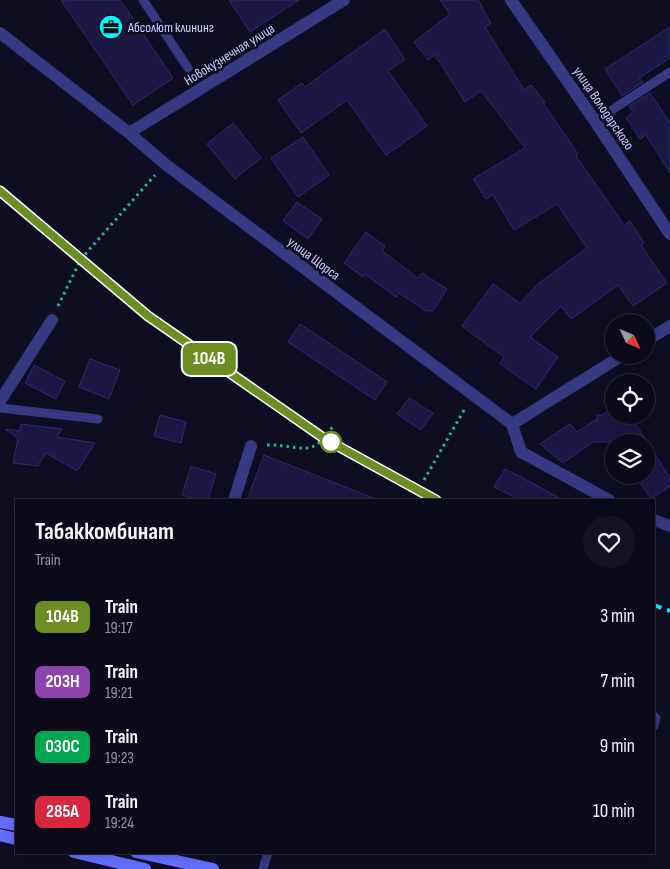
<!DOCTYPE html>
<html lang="en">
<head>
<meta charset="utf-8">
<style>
	:root { --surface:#0a0a1a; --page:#131323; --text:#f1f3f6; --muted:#999aa2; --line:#2a2b39 }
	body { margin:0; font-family:"Sofia Sans Condensed",sans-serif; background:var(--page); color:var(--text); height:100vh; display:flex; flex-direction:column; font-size:19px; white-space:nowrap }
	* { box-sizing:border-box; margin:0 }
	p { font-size:16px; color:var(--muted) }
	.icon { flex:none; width:28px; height:28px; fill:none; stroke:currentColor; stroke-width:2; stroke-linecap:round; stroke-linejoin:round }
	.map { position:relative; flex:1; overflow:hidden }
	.drawer { position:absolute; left:15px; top:499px; width:640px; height:355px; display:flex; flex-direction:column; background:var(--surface); border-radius:0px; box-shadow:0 2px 12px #0003,0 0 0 1px var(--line) }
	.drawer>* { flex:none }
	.badge { padding:0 10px; border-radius:8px; font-size:18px; line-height:32px }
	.needle { width:32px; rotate:134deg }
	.tools { position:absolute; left:605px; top:314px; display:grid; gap:10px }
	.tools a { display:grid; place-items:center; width:50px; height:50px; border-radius:50%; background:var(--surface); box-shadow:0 2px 12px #0003,0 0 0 1px var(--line); font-size:25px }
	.map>.badge { position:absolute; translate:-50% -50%; box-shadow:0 0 0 2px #fff }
	.round { display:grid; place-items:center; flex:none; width:52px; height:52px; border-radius:26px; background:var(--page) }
	.summary { display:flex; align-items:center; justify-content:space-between; height:85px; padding:0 20px }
	h1 { font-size:24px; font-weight:700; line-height:38px }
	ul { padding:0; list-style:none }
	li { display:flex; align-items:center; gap:15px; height:65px; padding:0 20px }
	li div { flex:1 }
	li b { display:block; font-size:19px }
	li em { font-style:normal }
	li .badge { min-width:55px; font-weight:700; text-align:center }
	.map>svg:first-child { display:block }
	.building { fill:#1d1843; stroke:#312a70 }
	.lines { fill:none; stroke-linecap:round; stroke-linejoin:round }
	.path { stroke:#2bb6a1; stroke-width:3; stroke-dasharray:2.5 4; stroke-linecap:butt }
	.service { stroke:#363a82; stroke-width:9 }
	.minor { stroke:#363a82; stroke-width:12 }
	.tertiary { stroke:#363a82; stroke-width:12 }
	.secondary { stroke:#646eff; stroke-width:12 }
	.rail { stroke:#00f6f8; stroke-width:4; stroke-dasharray:8 6; stroke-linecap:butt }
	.line-casing { stroke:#fff; stroke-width:11 }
	.line { stroke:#6b8e23; stroke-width:8 }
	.stop-dot { fill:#fff; stroke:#6b8e23; stroke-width:2.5 }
	.labels { text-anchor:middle; stroke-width:5; stroke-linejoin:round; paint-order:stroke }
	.poi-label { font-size:14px; fill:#cfcdff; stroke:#0e0d22; text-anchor:start }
	.street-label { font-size:14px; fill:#cfcdff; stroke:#0e0d22 }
</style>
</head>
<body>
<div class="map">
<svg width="670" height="869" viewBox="0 0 670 869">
	<rect width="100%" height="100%" fill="#0e0d22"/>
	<g class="building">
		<path d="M61,0H120L173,78L133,105Z"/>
		<path d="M229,0H299L250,32Z"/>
		<path d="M440,0H478L491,23L485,27L524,90L531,85L545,102L543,103L578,154L576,156L624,225L630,221L644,243L641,245L667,283L633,306L618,285L571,319L561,306L530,337L558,357L536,389L500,364L504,357L462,326L493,284L520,303L539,283L587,248L557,204L514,230L493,195L486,199L473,179L525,148L481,91L465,102L435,55L428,60L414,42L450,14Z"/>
		<path d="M670,27V58L639,78L643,82L622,96L605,69Z"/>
		<path d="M385,29L405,60L388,71L427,126L386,155L347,100L301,133L278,100L302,83L305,87Z"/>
		<path d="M650,93L670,123V173L646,135L640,139L626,118L633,112L629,106Z"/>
		<path d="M233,123L261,158L235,179L207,144Z"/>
		<path d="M303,137L329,175L298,197L271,158Z"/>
		<path d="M297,202L322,219L308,239L283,221Z"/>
		<path d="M366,232L385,246L382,251L418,278L422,273L447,289L433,311H426L399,293L396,297L365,274L363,277L344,263Z"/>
		<path d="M300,324L387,382L375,400L288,342Z"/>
		<path d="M90,359L120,370L109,399L79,387Z"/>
		<path d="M34,365L65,381L56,399L25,383Z"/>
		<path d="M409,398L433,413L421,430L397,414Z"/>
		<path d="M614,407V415H630L670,478V486L651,499L635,475H646V442H593L563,463L540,444L570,424L577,432L598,418L596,415H602Z"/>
		<path d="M160,415L186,422L181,443L154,436Z"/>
		<path d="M21,424L62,429L57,437L95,443L77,471L46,453L38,466L13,463L18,438L6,430V429L20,431Z"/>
		<path d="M264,455L376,499V500H247Z"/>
		<path d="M191,466L216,474L208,500H198L182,495Z"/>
		<path d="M505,469L521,477L563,500H520L494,487Z"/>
	</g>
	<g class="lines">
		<g class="path">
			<path d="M58,306L81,259L155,175"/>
			<path d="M267,445C300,444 311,461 333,426"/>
			<path d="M424,480L464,410"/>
		</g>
		<g class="service">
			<path d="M143,0L188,68"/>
			<path d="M595,121L670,72"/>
			<path d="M0,408L98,419"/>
			<path d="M654,716L656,718L654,726"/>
			<path d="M263,869L268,852"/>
		</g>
		<g class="minor">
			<path d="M0,33L129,133L165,164L512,424L521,452L609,500"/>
			<path d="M129,133L344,0"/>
			<path d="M646,341L670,326"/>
			<path d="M0,401L52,320"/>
			<path d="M512,424L623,355"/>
			<path d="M234,500L251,446"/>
			<path d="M654,520L670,526"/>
		</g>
		<path class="tertiary" d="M511,0L595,121L670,234"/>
		<g class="secondary">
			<path d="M0,822L16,825"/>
			<path d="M0,835L16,839"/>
			<path d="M74,852L145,869"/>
			<path d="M136,852L213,869"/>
		</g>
		<g class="rail">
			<path d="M0,191L148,316L325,439L436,500"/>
			<path d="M654,605L670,611"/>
		</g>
	</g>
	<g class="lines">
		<g class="line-casing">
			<path id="line" d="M0,191L148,316L325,439L436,500"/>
		</g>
		<use href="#line" class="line"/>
	</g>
	<defs>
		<g id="office-disc" transform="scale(1.25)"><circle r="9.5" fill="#00f6f8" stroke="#0e0d22"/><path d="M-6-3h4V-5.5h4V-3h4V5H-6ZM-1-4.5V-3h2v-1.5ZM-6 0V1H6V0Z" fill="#111"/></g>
	</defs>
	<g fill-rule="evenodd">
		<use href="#office-disc" x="111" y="27"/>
	</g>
	<circle class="stop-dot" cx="331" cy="442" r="10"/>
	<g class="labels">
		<g class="poi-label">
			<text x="128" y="32">Абсолют клининг</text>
		</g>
		<g class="street-label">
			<text transform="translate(229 54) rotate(-32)" y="5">Новокузнечная улица</text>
			<text transform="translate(604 108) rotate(56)" y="5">улица Володарского</text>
			<text transform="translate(314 258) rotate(37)" y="5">улица Щорса</text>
		</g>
	</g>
</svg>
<div class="tools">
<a><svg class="needle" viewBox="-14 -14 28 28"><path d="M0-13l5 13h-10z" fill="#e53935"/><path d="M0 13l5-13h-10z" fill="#999aa2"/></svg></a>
<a><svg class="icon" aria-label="locate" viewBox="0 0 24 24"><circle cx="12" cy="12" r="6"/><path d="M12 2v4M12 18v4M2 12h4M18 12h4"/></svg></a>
<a><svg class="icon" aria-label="layers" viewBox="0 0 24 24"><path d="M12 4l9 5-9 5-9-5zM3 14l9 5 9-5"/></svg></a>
</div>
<b class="badge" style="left:209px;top:359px;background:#6b8e23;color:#fff">104В</b>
<section class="drawer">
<div class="summary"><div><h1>Табаккомбинат</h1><p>Train</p></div><a class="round"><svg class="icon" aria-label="heart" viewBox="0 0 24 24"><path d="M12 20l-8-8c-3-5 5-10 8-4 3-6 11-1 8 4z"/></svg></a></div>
<ul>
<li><span class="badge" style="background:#6b8e23;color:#fff">104В</span><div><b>Train</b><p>19:17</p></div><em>3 min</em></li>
<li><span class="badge" style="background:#8e44ad;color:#fff">203Н</span><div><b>Train</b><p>19:21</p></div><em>7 min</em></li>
<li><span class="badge" style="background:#00a651;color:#fff">030C</span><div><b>Train</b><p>19:23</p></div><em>9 min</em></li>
<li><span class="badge" style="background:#d7263d;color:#fff">285А</span><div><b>Train</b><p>19:24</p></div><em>10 min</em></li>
</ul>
</section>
</div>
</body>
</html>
